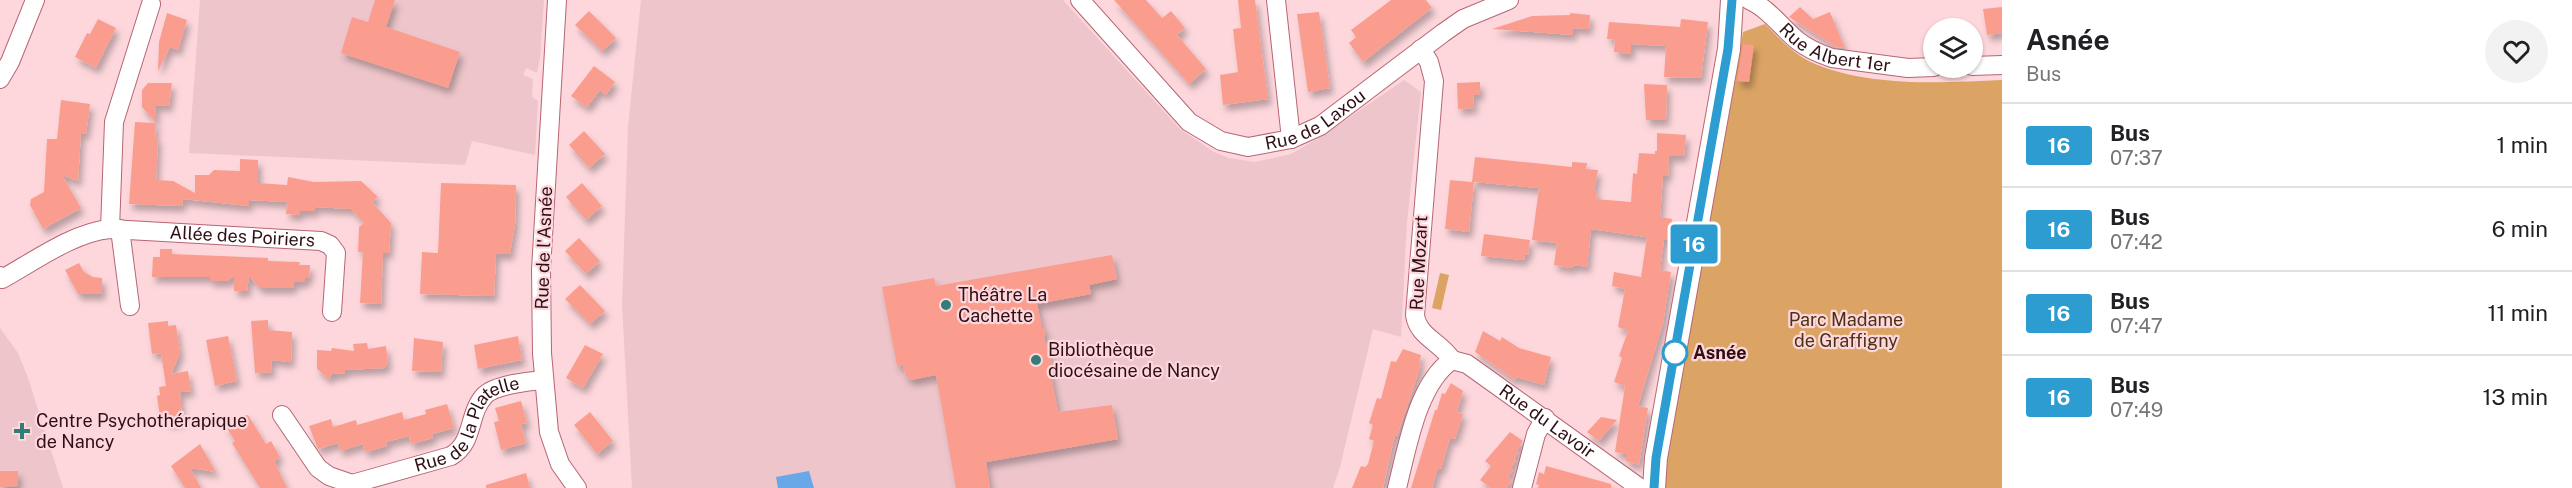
<!DOCTYPE html>
<html lang="en">
<head>
<meta charset="utf-8">
<style>
	:root { --surface:#fff; --page:#f2f2f2; --text:#202124; --muted:#757577; --line:#e0e0e0 }
	body { margin:0; font-family:"Public Sans",sans-serif; background:var(--page); color:var(--text); height:100vh; display:flex; flex-direction:column; font-size:22px; white-space:nowrap }
	* { box-sizing:border-box; margin:0 }
	p { font-size:20px; color:var(--muted) }
	.icon { flex:none; width:33px; height:33px; fill:none; stroke:currentColor; stroke-width:2; stroke-linecap:round; stroke-linejoin:round }
	.map { position:relative; flex:1; overflow:hidden }
	.side { display:flex; flex-direction:column; background:var(--surface); width:570px }
	.side>* { flex:none }
	.badge { padding:0 12px; border-radius:4px; font-size:21px; line-height:39px }
	.buttons { position:absolute; left:1923px; top:18px; display:grid; gap:12px }
	.buttons a { display:grid; place-items:center; width:60px; height:60px; border-radius:50%; background:var(--surface); box-shadow:0 2px 4px #0004; font-size:30px }
	.map>.badge { position:absolute; translate:-50% -50%; box-shadow:0 0 0 3px #fff }
	.round { display:grid; place-items:center; flex:none; width:63px; height:63px; border-radius:32px; background:var(--page) }
	.head { display:flex; align-items:center; justify-content:space-between; height:102px; padding:0 24px }
	h1 { font-size:28px; font-weight:700; line-height:45px }
	ul { padding:0; list-style:none }
	li { display:flex; align-items:center; gap:18px; height:84px; padding:0 24px; border-top:2px solid var(--line) }
	li div { flex:1 }
	li b { display:block; font-size:22px }
	li em { font-style:normal }
	li .badge { min-width:66px; font-weight:700; text-align:center }
	main { display:flex; flex:1; min-height:0 }
	.map>svg:first-child { display:block }
	.built { fill:#edc5ca }
	.green { fill:#dba464 }
	.water { fill:#68a8e9 }
	.building { fill:#fb9d8e; filter:url(#shadow) }
	.lines { fill:none; stroke-linecap:round; stroke-linejoin:round }
	.minor-casing { stroke:#b76573; stroke-width:20 }
	.tertiary-casing { stroke:#b76573; stroke-width:24 }
	.minor { stroke:#fff; stroke-width:18 }
	.tertiary { stroke:#fff; stroke-width:22 }
	.line-casing { stroke:#fff; stroke-width:14 }
	.line { stroke:#2c9cd1; stroke-width:9 }
	.poi-dot { fill:#347c77; stroke:#fdd7dc; stroke-width:2 }
	.stop-dot { fill:#fff; stroke:#2c9cd1; stroke-width:3 }
	.labels { text-anchor:middle; stroke-width:4.5; stroke-linejoin:round; paint-order:stroke }
	.street-label { font-size:18px; fill:#2f0f15; stroke:#fdd7dc }
	.poi-label { font-size:18px; fill:#2f0f15; stroke:#fdd7dc; text-anchor:start }
	.park-label { font-size:18px; fill:#4b3212; stroke:#fdd7dc }
	.stop-label { font-size:18px; font-weight:bold; fill:#2f0f15; stroke:#fdd7dc; text-anchor:start }
</style>
</head>
<body>
<main>
<div class="map">
<svg width="2002" height="488" viewBox="0 0 2002 488">
	<defs>
		<filter id="shadow"><feDropShadow dx="3.5" dy="6" stdDeviation="3" flood-color="#0004"/></filter>
	</defs>
	<rect width="100%" height="100%" fill="#fdd7dc"/>
	<g class="built">
		<path d="M200,0H544L540,58L537,73L526,68L523,75L533,79L532,97L538,101L535,155L472,141L465,165L189,153Z"/>
		<path d="M641,0H1063L1180,129L1214,152L1229,158L1255,162L1291,154L1322,136L1404,80L1421,92L1407,222L1401,337L1373,329L1340,467L1333,488H632L622,305L628,127Z"/>
		<path d="M0,328L18,353L28,378L63,488H0Z"/>
	</g>
	<g class="green">
		<path d="M1765,24C1780,39 1795,56 1815,64C1871,87 1943,83 2002,80V488H1664C1674,400 1690,313 1706,226C1719,161 1734,97 1743,32Z"/>
		<path d="M1440,273L1449,275L1441,310L1432,308Z"/>
	</g>
	<path class="water" d="M809,471L814,488H778L776,477Z"/>
	<g class="building">
		<path d="M375,0H395L386,27L460,52L448,88L341,53L352,17L368,22Z"/>
		<path d="M1114,0H1146L1162,18L1171,11L1185,28L1177,35L1206,69L1189,84Z"/>
		<path d="M1238,0H1255L1268,99L1223,105L1220,75L1238,72L1233,29L1241,28Z"/>
		<path d="M1391,0H1426L1432,8L1363,62L1349,43L1356,37L1351,30Z"/>
		<path d="M1800,7L1813,19L1830,12L1845,48L1836,47L1789,17Z"/>
		<path d="M2002,7V33L1987,35L1983,9Z"/>
		<path d="M589,11L616,38L602,51L575,25Z"/>
		<path d="M1319,12L1330,88L1308,92L1297,14Z"/>
		<path d="M167,13L187,20L178,50L170,47L158,71L159,42Z"/>
		<path d="M1570,13L1590,15L1589,29L1573,28V35L1492,29L1532,16L1570,15Z"/>
		<path d="M98,19L116,28L96,68L75,57L87,33L90,34Z"/>
		<path d="M1681,19L1708,22L1701,78L1664,77L1666,46L1631,44V54H1619V52H1614L1615,40L1607,39L1609,22L1680,27Z"/>
		<path d="M1743,44L1754,45L1749,82L1737,81Z"/>
		<path d="M594,66L615,82L606,95L600,90L587,107L571,96Z"/>
		<path d="M1480,82V95H1473L1474,108L1458,109L1457,83Z"/>
		<path d="M148,83H172L169,106L156,105V123L142,107V90Z"/>
		<path d="M1644,84L1667,85L1666,120H1646Z"/>
		<path d="M61,100L90,104L86,134L81,133L78,181L62,175L81,208L43,229L30,205L31,199L44,192L47,139H57Z"/>
		<path d="M135,122L156,123L155,138H158L156,180L173,181L195,193V175H209L214,170L240,171V159L258,160V183L287,185L288,177L314,182L361,181L378,197L372,202L391,223L389,253H383L381,304L360,303L363,252H358L359,227L364,223L351,209L315,207V211H300V215L286,214L287,202L249,200V206L183,199L182,206L129,204Z"/>
		<path d="M584,131L605,154L589,168L569,145Z"/>
		<path d="M1657,133L1686,135L1684,156H1669L1668,176H1663L1660,217L1672,219L1669,240L1664,239L1660,270L1671,272L1663,323L1638,406L1648,408L1639,465L1626,461V454L1615,452L1625,386L1614,382L1622,358L1619,356L1628,331L1618,327L1625,289L1612,286L1614,272L1641,277L1647,237L1591,229L1587,267L1575,265L1571,268L1554,265L1557,243L1532,240L1539,188L1474,182L1469,232L1445,229L1450,180L1472,182L1475,157L1572,167V162L1587,163L1586,169L1598,170L1594,191H1597L1596,199L1631,202L1633,173L1637,174L1639,153L1655,154V151H1657Z"/>
		<path d="M441,183L516,185L515,224L510,254H496L494,296L420,294L422,252L438,253Z"/>
		<path d="M582,183L602,206L586,220L566,197Z"/>
		<path d="M1484,234L1530,240L1528,255L1525,254L1524,260L1481,256Z"/>
		<path d="M579,238L600,261L586,274L565,251Z"/>
		<path d="M160,249H172V254L268,258V261L300,262L299,265H310L309,278H305V282H294L293,288H260L249,276L247,291H234V276L227,281H210V277H152L153,257H160Z"/>
		<path d="M1112,255L1117,279L1089,285L1091,294L1037,304L1042,328H1045L1044,338L1052,365H1049L1058,412L1112,405L1118,439L986,462L990,488H956L936,375L911,380L905,375L903,365L897,366L882,287L934,278L936,286Z"/>
		<path d="M79,263L84,272L93,277L102,278V294H78L65,270Z"/>
		<path d="M580,285L605,311L590,324L565,299Z"/>
		<path d="M268,320V330L292,332L291,362L271,360L272,372L255,373L251,321Z"/>
		<path d="M168,321V326L176,325L180,353L171,374L188,371L191,391L180,392L182,420L167,423V418L160,417L157,396L160,395L159,387L166,386L161,353L152,354L148,323Z"/>
		<path d="M1483,331L1500,341L1502,337L1519,348L1551,357L1544,385L1516,377L1515,380L1475,352Z"/>
		<path d="M228,336L237,381L215,386L206,340Z"/>
		<path d="M518,336L522,360L478,369L474,345Z"/>
		<path d="M414,338L443,342L441,372L412,371Z"/>
		<path d="M367,343L368,349L386,346L388,364L384,368L345,370V373L332,374L329,379L317,369V350L331,351L332,348L354,351L353,344Z"/>
		<path d="M585,345L603,354L583,388L566,378Z"/>
		<path d="M1403,349L1421,355L1419,364L1421,365L1397,436L1395,435L1383,488H1352L1361,466L1365,467L1368,464L1374,441L1369,439L1373,425L1369,423L1377,398L1381,399L1391,361L1396,362Z"/>
		<path d="M1451,383L1463,391L1457,412L1463,414L1455,439L1450,438L1441,469L1438,468L1432,488H1411L1435,410H1437L1442,393L1445,394Z"/>
		<path d="M521,401L527,423L521,424L526,443L501,450L494,422L499,421L495,408Z"/>
		<path d="M447,404L454,428L432,434L433,438L411,444L409,436L386,442L387,446L365,452L363,444L340,451L338,443L318,449L309,426L331,419L333,427L356,420L357,425L402,412L404,420L426,414L425,410Z"/>
		<path d="M590,412L613,441L597,454L574,425Z"/>
		<path d="M248,415L266,444L271,441L280,457L274,461L287,488H260L232,443L235,441L225,425L239,417Z"/>
		<path d="M1601,417L1617,420L1599,441L1587,432Z"/>
		<path d="M1510,432L1523,441L1517,450L1519,452L1514,459L1516,460L1511,468L1513,470L1508,477L1512,480L1506,488H1491L1480,480L1491,466L1485,461Z"/>
		<path d="M200,444L216,472L190,468L201,488H185L171,466Z"/>
		<path d="M1546,466L1611,484V488H1538L1539,485L1536,484L1539,472L1544,474Z"/>
		<path d="M0,471H18V486L0,487Z"/>
		<path d="M526,473L530,488H486V485Z"/>
	</g>
	<g class="lines">
		<g class="minor-casing">
			<g id="minor">
				<path d="M557,0L541,270L542,353L549,432L560,464L577,488"/>
				<path id="s1" d="M1080,0L1189,122L1221,141L1248,147L1291,139L1320,126L1443,33L1463,19L1509,0"/>
				<path d="M1276,0L1291,139"/>
				<path id="s2" d="M1749,0C1768,8 1782,28 1798,41C1808,49 1820,54 1832,58L1908,68L1934,67"/>
				<path d="M1421,49L1429,62L1434,81L1415,315C1418,337 1441,342 1452,360"/>
				<path d="M1972,66L2002,65"/>
				<path d="M0,79L10,62L35,0"/>
				<path d="M110,229L114,122L151,4"/>
				<path d="M120,229L130,306"/>
				<path id="s3" d="M0,276L2,279C33,262 74,232 110,229L321,241L330,245L336,253L332,312"/>
				<path id="s4" d="M1452,360L1467,364L1640,488"/>
				<path id="s5" d="M282,415L318,468L329,476L352,484L451,456C475,442 467,414 485,395C495,385 529,381 544,380"/>
				<path d="M1397,488C1407,449 1417,384 1452,360"/>
				<path d="M1522,488L1536,434L1545,418"/>
			</g>
		</g>
		<g class="tertiary-casing">
			<path id="tertiary" d="M1654,488L1656,458L1729,49L1732,0"/>
		</g>
		<use href="#minor" class="minor"/>
		<use href="#tertiary" class="tertiary"/>
	</g>
	<g class="lines">
		<g class="line-casing">
			<path id="line" d="M1654,488L1656,458L1728,49L1732,0"/>
		</g>
		<use href="#line" class="line"/>
	</g>
	<g class="poi-dot">
		<circle cx="946" cy="305" r="6"/>
		<circle cx="1036" cy="360" r="6"/>
		<path d="M19 422h6v6h6v6h-6v6h-6v-6h-6v-6h6z"/>
	</g>
	<circle class="stop-dot" cx="1675" cy="353" r="12"/>
	<g class="labels">
		<g class="street-label">
			<text dy="6" stroke="none"><textPath href="#s2" startOffset="102">Rue Albert 1er</textPath></text>
			<text dy="6" stroke="none"><textPath href="#s1" startOffset="302">Rue de Laxou</textPath></text>
			<text dy="6" stroke="none"><textPath href="#s3" startOffset="256">Allée des Poiriers</textPath></text>
			<text transform="translate(544 248) rotate(-88)" y="6">Rue de l'Asnée</text>
			<text transform="translate(1419 263) rotate(-87)" y="6">Rue Mozart</text>
			<text dy="6" stroke="none"><textPath href="#s4" startOffset="114">Rue du Lavoir</textPath></text>
			<text dy="6" stroke="none"><textPath href="#s5" startOffset="240">Rue de la Platelle</textPath></text>
		</g>
		<g class="poi-label">
			<text x="958" y="301">Théâtre La<tspan x="958" dy="21">Cachette</tspan></text>
			<text x="1048" y="356">Bibliothèque<tspan x="1048" dy="21">diocésaine de Nancy</tspan></text>
			<text x="36" y="427">Centre Psychothérapique<tspan x="36" dy="21">de Nancy</tspan></text>
		</g>
		<g class="park-label">
			<text x="1846" y="326">Parc Madame<tspan x="1846" dy="21">de Graffigny</tspan></text>
		</g>
		<g class="stop-label">
			<text x="1693" y="359">Asnée</text>
		</g>
	</g>
</svg>
<div class="buttons">
<a><svg class="icon" aria-label="layers" viewBox="0 0 24 24"><path d="M12 4l9 5-9 5-9-5zM3 14l9 5 9-5"/></svg></a>
</div>
<b class="badge" style="left:1694px;top:244px;background:#2c9cd1;color:#fff">16</b>
</div>
<section class="side">
<div class="head"><div><h1>Asnée</h1><p>Bus</p></div><a class="round"><svg class="icon" aria-label="heart" viewBox="0 0 24 24"><path d="M12 20l-8-8c-3-5 5-10 8-4 3-6 11-1 8 4z"/></svg></a></div>
<ul>
<li><span class="badge" style="background:#2c9cd1;color:#fff">16</span><div><b>Bus</b><p>07:37</p></div><em>1 min</em></li>
<li><span class="badge" style="background:#2c9cd1;color:#fff">16</span><div><b>Bus</b><p>07:42</p></div><em>6 min</em></li>
<li><span class="badge" style="background:#2c9cd1;color:#fff">16</span><div><b>Bus</b><p>07:47</p></div><em>11 min</em></li>
<li><span class="badge" style="background:#2c9cd1;color:#fff">16</span><div><b>Bus</b><p>07:49</p></div><em>13 min</em></li>
</ul>
</section>
</main>
</body>
</html>
